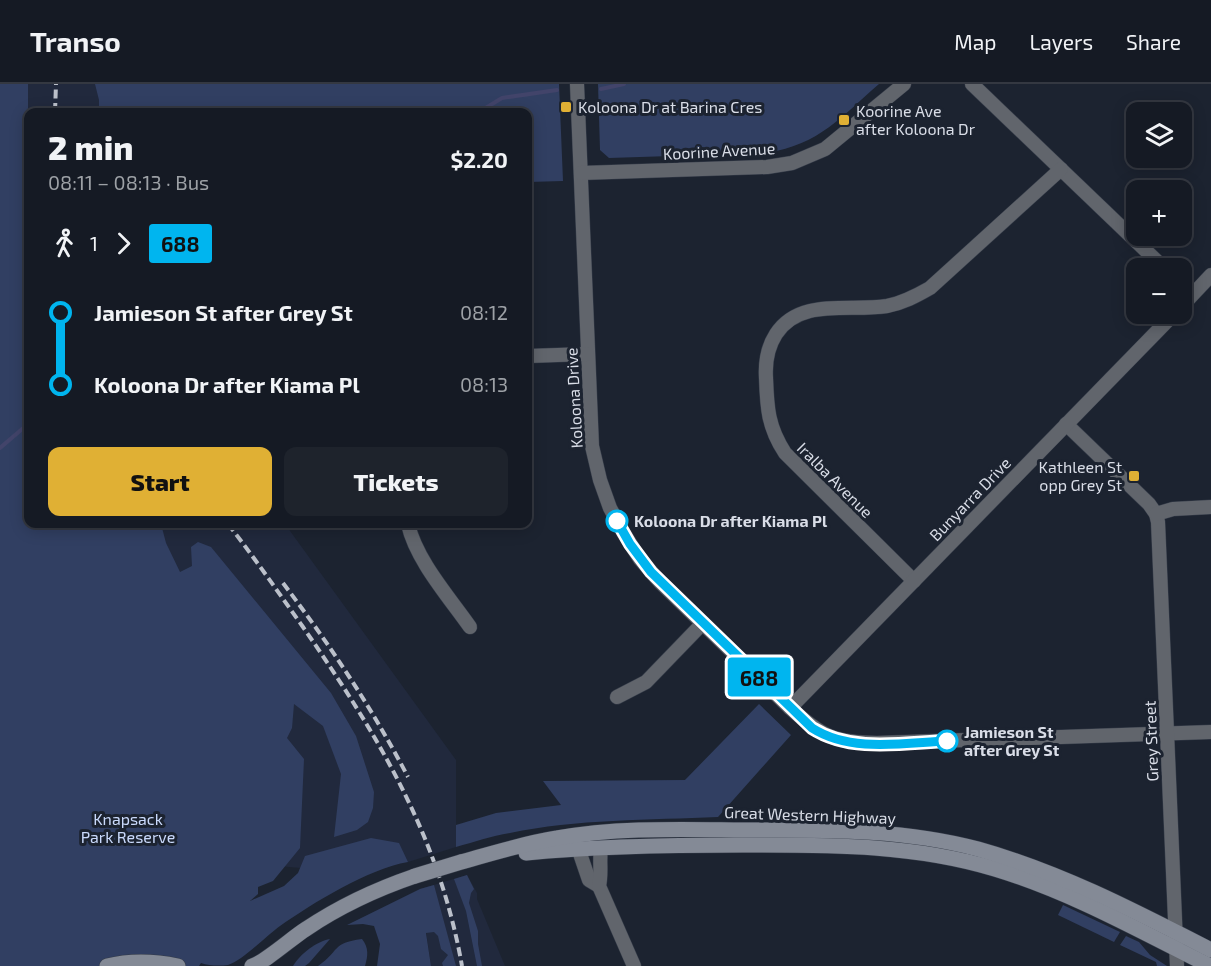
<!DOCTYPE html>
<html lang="en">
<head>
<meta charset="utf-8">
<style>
	:root { --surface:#151a24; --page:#1e232c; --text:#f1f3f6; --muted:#9da1a6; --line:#343841; --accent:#e0b034 }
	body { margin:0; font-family:"Exo 2",sans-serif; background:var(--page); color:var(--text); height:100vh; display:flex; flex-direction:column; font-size:22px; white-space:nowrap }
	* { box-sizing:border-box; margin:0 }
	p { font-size:20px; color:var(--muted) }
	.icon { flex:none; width:33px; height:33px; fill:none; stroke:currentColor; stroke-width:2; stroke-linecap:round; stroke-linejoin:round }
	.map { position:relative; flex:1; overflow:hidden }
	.sheet { position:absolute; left:24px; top:24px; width:508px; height:420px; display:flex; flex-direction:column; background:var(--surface); border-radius:12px; box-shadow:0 3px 15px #0003,0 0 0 2px var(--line) }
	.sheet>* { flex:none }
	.badge { padding:0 12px; border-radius:4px; font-size:21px; line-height:39px }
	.buttons { position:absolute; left:1126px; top:18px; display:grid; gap:12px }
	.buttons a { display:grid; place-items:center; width:66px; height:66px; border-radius:12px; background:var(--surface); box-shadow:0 3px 15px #0003,0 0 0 2px var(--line); font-size:30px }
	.map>.badge { position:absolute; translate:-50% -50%; box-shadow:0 0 0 3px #fff }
	.legs { display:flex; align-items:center; gap:9px; height:66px; padding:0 24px; font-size:20px }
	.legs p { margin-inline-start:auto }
	.summary { display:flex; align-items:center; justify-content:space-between; height:102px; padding:0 24px }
	h1 { font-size:33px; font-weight:800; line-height:45px }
	.cta { display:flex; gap:12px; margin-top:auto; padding:12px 24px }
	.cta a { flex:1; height:69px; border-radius:12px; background:var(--accent); color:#111; font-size:24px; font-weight:800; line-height:69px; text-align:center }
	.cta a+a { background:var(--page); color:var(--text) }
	ul { padding:0 24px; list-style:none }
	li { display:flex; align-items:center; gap:21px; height:72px; font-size:22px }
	li i { display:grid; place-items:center; width:9px; height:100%; margin:0 8px; background:currentColor }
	li i::after { content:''; width:15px; height:15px; margin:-8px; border:4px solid; border-radius:50%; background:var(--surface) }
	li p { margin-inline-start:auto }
	li:first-child i { background:linear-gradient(#0000 50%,currentColor 0) }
	li:last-child i { background:linear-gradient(currentColor 50%,#0000 0) }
	header { display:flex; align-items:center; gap:36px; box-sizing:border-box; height:84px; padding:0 30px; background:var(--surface); border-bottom:2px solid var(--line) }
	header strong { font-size:28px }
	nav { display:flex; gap:33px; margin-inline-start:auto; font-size:21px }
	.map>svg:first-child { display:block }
	.built { fill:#21293d }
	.green { fill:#313f62 }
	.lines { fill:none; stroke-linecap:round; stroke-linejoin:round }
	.stream { stroke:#42446a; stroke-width:4 }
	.minor-casing { stroke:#363d4a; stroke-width:15 }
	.secondary-casing { stroke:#363d4a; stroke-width:16 }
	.minor { stroke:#61656c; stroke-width:14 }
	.secondary { stroke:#848a96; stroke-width:15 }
	.rail { stroke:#bbc0ca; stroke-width:4; stroke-dasharray:9 4.5; stroke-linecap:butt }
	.secondary-bridge-casing { stroke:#363d4a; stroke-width:16; stroke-linecap:butt }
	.secondary-bridge { stroke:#848a96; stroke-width:15 }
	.line-1-casing { stroke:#fff; stroke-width:14 }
	.line-1 { stroke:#00b5ef; stroke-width:9 }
	.poi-dot { fill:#e0b034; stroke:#1c2330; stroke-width:2 }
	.stop-1-dot { fill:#fff; stroke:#00b5ef; stroke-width:3 }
	.labels { text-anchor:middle; stroke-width:6; stroke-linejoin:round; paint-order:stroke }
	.poi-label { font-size:16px; fill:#d9dde7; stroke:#1c2330; text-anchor:start }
	.street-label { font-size:16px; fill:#d9dde7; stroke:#1c2330 }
	.stop-label { font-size:16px; font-weight:bold; fill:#d9dde7; stroke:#1c2330; text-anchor:start }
	.park-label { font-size:16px; fill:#cadafc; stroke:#1c2330 }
</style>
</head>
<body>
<header>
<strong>Transo</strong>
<nav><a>Map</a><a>Layers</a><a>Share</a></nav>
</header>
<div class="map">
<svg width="1211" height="882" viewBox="0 0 1211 882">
	<rect width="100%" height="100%" fill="#1c2330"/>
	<g class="built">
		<path d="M20,0H100L99,28H28V121Z"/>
		<path d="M142,440H285L456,676V763L408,778L398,759L312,785L278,782Z"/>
		<path d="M467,791L477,809V815L505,882H431L420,805Z"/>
	</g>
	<g class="green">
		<path d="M0,0H28V440H161L166,459L180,488L192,482L191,463L198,458L211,463L331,609L356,652L374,708L373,724L368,738L357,746L334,753L341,690L323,642L294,620L292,644L287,654L304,675L300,764L273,797L258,803V810L250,817L284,802L298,789L305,772L371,754L399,759L408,778C368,785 313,819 280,842C266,852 242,877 228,881C220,882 209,882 201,879L199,882H0Z"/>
		<path d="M95,0H559L563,97L528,98V28H99V16Z"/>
		<path d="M598,0H879C841,33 820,60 767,69L609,74L600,66Z"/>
		<path d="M759,620L791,651L718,733C650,736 576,735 510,749C491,752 474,758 456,763V741L496,729L561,721L543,697L685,696Z"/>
		<path d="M467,791L474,805L471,809L469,819L478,847V860L482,882H477L466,827L454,795Z"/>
		<path d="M434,801L456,882H443L442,879L448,871L441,865L438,852L434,848L426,849L431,882H377L380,860L374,842L363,840L347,841L420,805Z"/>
		<path d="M1063,821L1120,848L1114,858L1058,831Z"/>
		<path d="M1126,852L1139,858L1150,871L1167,882H1157L1156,878L1120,861Z"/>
		<path d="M330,855L309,879L305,882H293C300,870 317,857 330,855Z"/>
		<path d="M362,855C369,864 368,872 365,882H318C340,867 331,859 362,855Z"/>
	</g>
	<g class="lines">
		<g class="stream">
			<path d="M601,5L624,0"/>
			<path d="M479,28L502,14L557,6"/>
			<path d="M0,364L28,340"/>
		</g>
		<g class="minor-casing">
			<g id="minor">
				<path d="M577,0L592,362L600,396L610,424L623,448L640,475L660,498L790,624C822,652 833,659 877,659L1211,648"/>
				<path d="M972,0L1164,184"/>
				<path d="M581,89L767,83L792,79L825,65L904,0"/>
				<path d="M1182,222L1211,191"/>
				<path d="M528,272L587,270"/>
				<path d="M1066,340L1149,420L1156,430L1158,438L1177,882"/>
				<path d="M1156,430L1173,425L1211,423"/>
				<path d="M408,440C416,476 449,513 470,543"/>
				<path d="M914,497L785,369C768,343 767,324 766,294C765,278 767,264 776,250C800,213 850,228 887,222C903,219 916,212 930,204L1061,85"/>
				<path d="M617,613L646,598L703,539"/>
				<path d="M790,624L1174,230"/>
				<path d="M575,755L589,796L599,802"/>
				<path d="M601,764C599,777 602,789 599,802L634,882"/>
			</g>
		</g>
		<g class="secondary-casing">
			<g id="secondary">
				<path d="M526,769C598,762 671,761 743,761C829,761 912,760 995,785C1071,808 1140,847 1210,882"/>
				<path d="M461,778C493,769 525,759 557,754C624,742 694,746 762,746C834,746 907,746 978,765C1060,788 1135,827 1211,866"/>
				<path d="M107,882C131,876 154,877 178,882"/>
				<path d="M252,882C264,879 293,853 306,845C340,822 377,805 415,792"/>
			</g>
		</g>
		<use href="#minor" class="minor"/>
		<use href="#secondary" class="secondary"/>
		<g class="rail">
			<path d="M55,28L56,0"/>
			<path d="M228,440C254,473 278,508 303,543C377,650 439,751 462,882"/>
			<path d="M283,499C330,561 372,624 408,693"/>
		</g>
		<g class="secondary-bridge-casing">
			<path id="secondary-bridge" d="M415,792L461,778"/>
		</g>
		<use href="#secondary-bridge" class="secondary-bridge"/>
	</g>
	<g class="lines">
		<g class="line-1-casing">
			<path id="line-1" d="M617,437L630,460L651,488L812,644C851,669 903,659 947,657"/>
		</g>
		<use href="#line-1" class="line-1"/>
	</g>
	<g class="poi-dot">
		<rect x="560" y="17" width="12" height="12" rx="3"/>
		<rect x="838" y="30" width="12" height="12" rx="3"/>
		<rect x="1128" y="386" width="12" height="12" rx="3"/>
	</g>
	<g class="stop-1-dot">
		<circle cx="617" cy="437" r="10"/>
		<circle cx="947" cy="657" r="10"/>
	</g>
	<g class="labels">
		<g class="poi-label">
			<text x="578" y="29">Koloona Dr at Barina Cres</text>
			<text x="856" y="33">Koorine Ave<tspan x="856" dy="18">after Koloona Dr</tspan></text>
			<text x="1122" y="389" text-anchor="end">Kathleen St<tspan x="1122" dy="18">opp Grey St</tspan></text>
		</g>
		<g class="street-label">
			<text transform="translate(719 67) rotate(-3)" y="6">Koorine Avenue</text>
			<text transform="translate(574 314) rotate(-93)" y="6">Koloona Drive</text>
			<text transform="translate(835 396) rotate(45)" y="6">Iralba Avenue</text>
			<text transform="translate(970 415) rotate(-46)" y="6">Bunyarra Drive</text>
			<text transform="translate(1151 657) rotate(-92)" y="6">Grey Street</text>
			<text transform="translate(810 731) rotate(2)" y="6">Great Western Highway</text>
		</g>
		<g class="stop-label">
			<text x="634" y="443">Koloona Dr after Kiama Pl</text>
			<text x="964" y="654">Jamieson St<tspan x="964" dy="18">after Grey St</tspan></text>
		</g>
		<g class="park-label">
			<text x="128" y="741">Knapsack<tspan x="128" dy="18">Park Reserve</tspan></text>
		</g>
	</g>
</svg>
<div class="buttons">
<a><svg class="icon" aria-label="layers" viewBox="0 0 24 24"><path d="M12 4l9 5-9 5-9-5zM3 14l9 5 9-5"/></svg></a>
<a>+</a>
<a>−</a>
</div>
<b class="badge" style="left:759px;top:593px;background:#00b5ef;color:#111">688</b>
<section class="sheet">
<div class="summary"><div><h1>2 min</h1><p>08:11 – 08:13 · Bus</p></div><b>$2.20</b></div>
<div class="legs"><svg class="icon" aria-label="walk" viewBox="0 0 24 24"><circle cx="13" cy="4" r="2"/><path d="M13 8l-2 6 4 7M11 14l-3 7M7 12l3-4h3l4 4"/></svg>1<svg class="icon" aria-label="forward" viewBox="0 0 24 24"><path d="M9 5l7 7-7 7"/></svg><b class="badge" style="background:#00b5ef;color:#111">688</b></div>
<ul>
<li><i style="color:#00b5ef"></i><b>Jamieson St after Grey St</b><p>08:12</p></li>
<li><i style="color:#00b5ef"></i><b>Koloona Dr after Kiama Pl</b><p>08:13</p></li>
</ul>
<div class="cta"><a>Start</a><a>Tickets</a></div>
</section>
</div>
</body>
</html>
